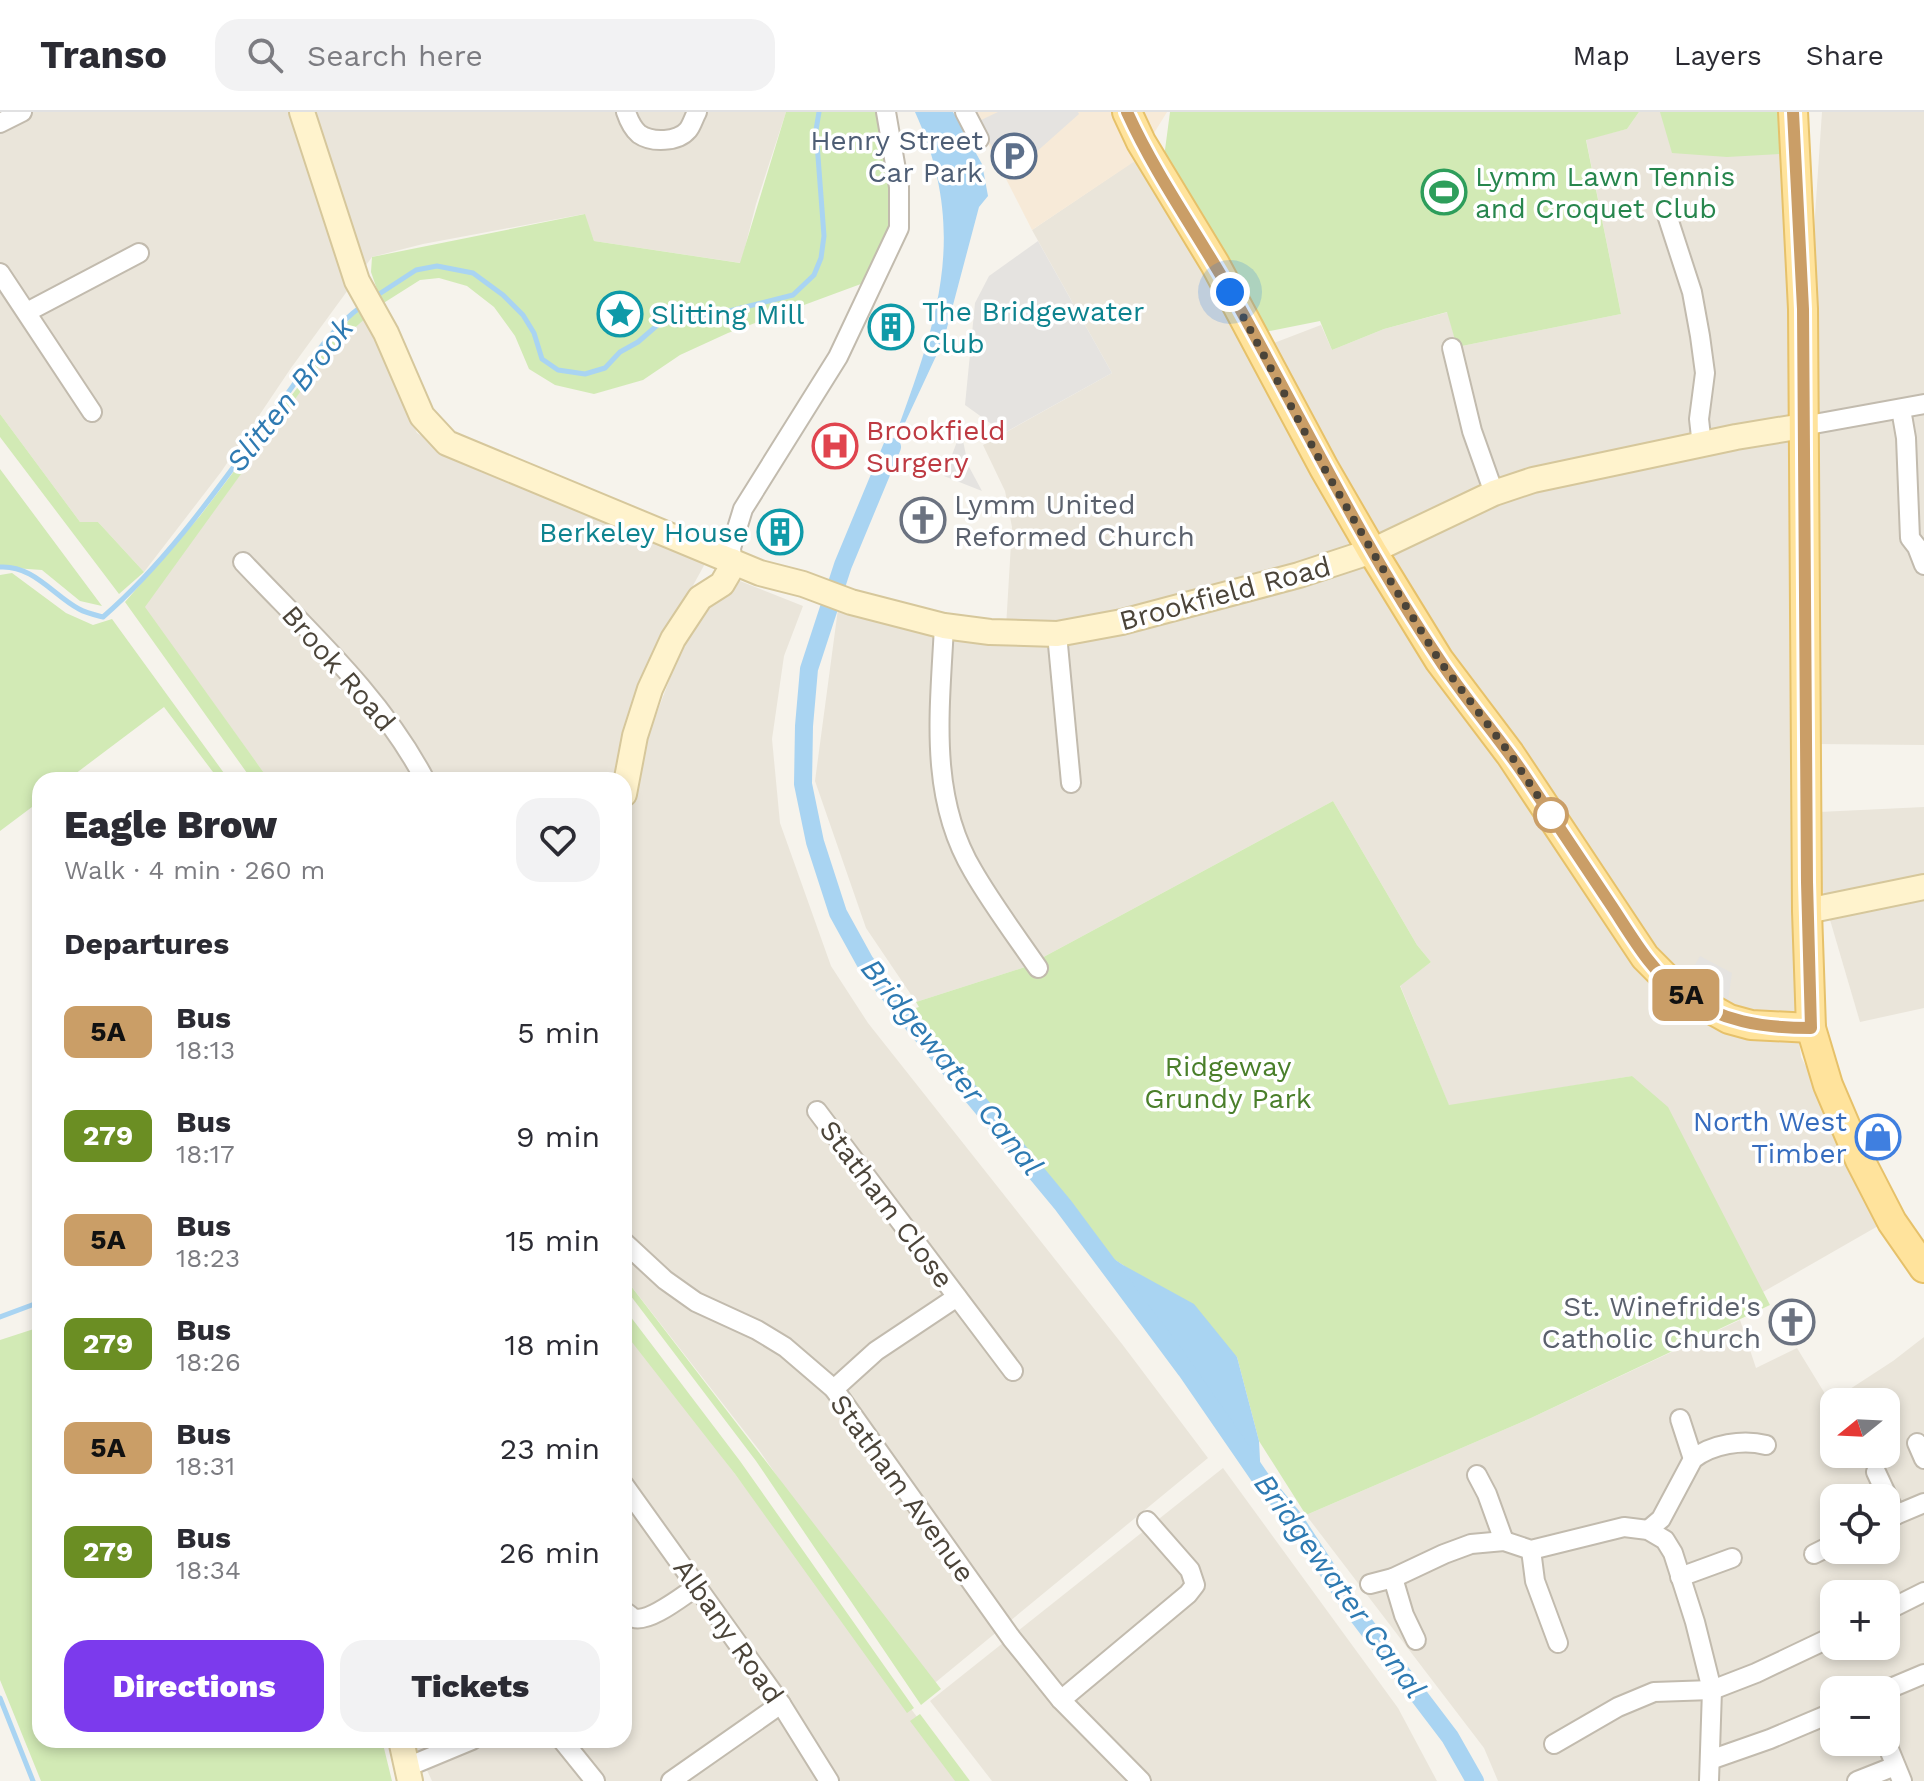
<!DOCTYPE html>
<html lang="en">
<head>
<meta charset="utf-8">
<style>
	:root { --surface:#fff; --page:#f2f2f3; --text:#2b2b33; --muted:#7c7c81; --line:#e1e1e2; --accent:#7c3aed }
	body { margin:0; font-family:"Work Sans",sans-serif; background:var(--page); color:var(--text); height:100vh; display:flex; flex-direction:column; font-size:30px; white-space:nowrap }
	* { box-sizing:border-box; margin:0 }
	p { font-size:26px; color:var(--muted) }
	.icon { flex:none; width:44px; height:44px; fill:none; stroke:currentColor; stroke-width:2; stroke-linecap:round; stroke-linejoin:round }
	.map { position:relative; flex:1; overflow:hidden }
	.panel { position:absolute; left:32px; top:660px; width:600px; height:976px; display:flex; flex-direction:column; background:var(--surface); border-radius:24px; box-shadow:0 4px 12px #0003 }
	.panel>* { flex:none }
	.badge { padding:0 16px; border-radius:12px; font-size:28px; line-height:52px }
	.needle { width:52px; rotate:252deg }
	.tools { position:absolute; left:1820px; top:1276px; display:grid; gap:16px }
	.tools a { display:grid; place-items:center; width:80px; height:80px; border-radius:16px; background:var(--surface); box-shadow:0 4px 12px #0003; font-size:40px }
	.you { position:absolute; width:40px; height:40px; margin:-20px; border:6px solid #fff; border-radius:50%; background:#1a73e8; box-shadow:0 0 0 12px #1a73e833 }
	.map>.badge { position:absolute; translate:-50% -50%; box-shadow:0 0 0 4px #fff }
	h2 { padding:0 32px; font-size:30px; line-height:72px }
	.round { display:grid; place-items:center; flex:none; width:84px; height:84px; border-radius:24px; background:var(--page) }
	.headline { display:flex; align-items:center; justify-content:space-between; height:136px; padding:0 32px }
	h1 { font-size:38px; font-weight:800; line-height:60px }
	.action { display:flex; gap:16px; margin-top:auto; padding:16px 32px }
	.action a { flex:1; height:92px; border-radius:24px; background:var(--accent); color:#fff; font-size:32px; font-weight:800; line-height:92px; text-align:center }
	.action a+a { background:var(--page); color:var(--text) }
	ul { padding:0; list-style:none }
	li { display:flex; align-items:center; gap:24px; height:104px; padding:0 32px }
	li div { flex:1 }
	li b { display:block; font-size:30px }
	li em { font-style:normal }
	li .badge { min-width:88px; font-weight:700; text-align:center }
	header { display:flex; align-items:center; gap:48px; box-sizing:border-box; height:112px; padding:0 40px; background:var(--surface); border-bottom:2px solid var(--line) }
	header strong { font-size:38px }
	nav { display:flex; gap:44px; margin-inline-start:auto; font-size:28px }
	.search { width:560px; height:72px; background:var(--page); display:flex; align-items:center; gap:20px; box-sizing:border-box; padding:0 28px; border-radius:24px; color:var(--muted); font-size:30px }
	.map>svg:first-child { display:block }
	.residential { fill:#eae5da; fill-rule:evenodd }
	.commercial { fill:#f7ead8 }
	.green { fill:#d2eab5 }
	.parking { fill:#e5e3e0 }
	.water { fill:#a9d4f2 }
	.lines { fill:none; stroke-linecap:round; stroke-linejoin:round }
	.stream { stroke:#a9d4f2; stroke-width:5 }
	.canal { stroke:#a9d4f2; stroke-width:18 }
	.street-casing { stroke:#c2bbae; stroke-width:22 }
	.secondary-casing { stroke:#d6c79b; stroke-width:28 }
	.primary-casing { stroke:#e6c16a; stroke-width:32 }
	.street { stroke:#fff; stroke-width:18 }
	.secondary { stroke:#fff3cd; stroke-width:24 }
	.primary { stroke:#ffe39c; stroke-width:28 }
	.line-casing { stroke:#fff; stroke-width:18 }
	.line { stroke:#ca9e67; stroke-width:12 }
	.walk { stroke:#4b4439; stroke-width:8; stroke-dasharray:0 14.4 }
	.stop-dot { fill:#fff; stroke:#ca9e67; stroke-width:4 }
	.labels { text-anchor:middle; stroke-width:7; stroke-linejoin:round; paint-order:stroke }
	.service-label { font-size:28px; fill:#4e5e75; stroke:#fff; text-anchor:end }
	.leisure-label { font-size:28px; fill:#27864d; stroke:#fff; text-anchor:start }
	.culture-label { font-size:28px; fill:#0d838f; stroke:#fff; text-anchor:start }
	.health-label { font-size:28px; fill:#be3a42; stroke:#fff; text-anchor:start }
	.worship-label { font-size:28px; fill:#5b616d; stroke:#fff; text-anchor:start }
	.street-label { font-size:28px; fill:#4b4439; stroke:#fff }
	.park-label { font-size:28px; fill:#4a7f2a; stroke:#fff }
	.shop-label { font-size:28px; fill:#366cbe; stroke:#fff; text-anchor:end }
	.water-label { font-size:30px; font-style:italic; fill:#2e7ab2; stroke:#fff }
</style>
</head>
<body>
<header>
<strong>Transo</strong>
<div class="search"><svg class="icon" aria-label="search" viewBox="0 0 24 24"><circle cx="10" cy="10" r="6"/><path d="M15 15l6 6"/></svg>Search here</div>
<nav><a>Map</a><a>Layers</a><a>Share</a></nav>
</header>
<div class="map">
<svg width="1924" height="1669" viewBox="0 0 1924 1669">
	<rect width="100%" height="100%" fill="#f6f3ec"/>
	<g class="residential">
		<path d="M0,0H786L756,92L741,151L594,129L584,102L423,132L372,145L291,256L221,360L144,460L98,410H80L0,302Z"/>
		<path d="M1639,0H1787L1790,583L1795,897L1801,945L1885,1110L1763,1180L1632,964L1449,994L1400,873L1431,850L1417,833L1333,689L1025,855L916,890L866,816L815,669L838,497L1005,532L1012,415L1005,379L983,333L1112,261L1032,118L1140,45L1253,239L1321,213L1332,238L1384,217L1448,200L1457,235L1621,202L1586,27L1627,17Z"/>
		<path d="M1822,0H1924V633L1816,632L1809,192Z"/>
		<path d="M366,206L417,321L481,360L707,448L645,561L614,668H269L144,495L332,236Z"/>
		<path d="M735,467L803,494L784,544L772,627L780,711L831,854L868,911L1122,1232L1208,1346L925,1579L759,1338L624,1165V697L633,683L645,632L677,548L703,500Z"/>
		<path d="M1924,695V896L1860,910L1828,801L1815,744L1819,700Z"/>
		<path d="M1740,1208L1756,1256L1797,1236L1830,1290L1893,1249L1924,1225V1669H1498L1484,1636L1306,1403L1531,1306ZM1834,1290H1886V1342H1834ZM1834,1386H1886V1438H1834ZM1834,1482H1886V1534H1834ZM1834,1578H1886V1630H1834Z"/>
		<path d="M624,1214L965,1669H432L413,1628H624Z"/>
		<path d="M1223,1356L1398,1596L1437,1669H992L930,1589Z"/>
	</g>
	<path class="commercial" d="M972,0H1167L1138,47L1032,118Z"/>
	<g class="green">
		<path d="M786,0H883L899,101L869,169L728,221L680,243L643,268L594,282L555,273L529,257L515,224L494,195L467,174L439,166L420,168L382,192L371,160L372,145L585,102L594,129L740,151Z"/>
		<path d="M1170,0H1639L1627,17L1586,28L1621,202L1457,235L1447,200L1384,217L1332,238L1320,209L1260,221L1163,53Z"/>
		<path d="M1660,0H1780L1782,42L1727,45L1672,41Z"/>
		<path d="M360,198L366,206L332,236L145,495L269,668H252L125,490L200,404L351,205Z"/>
		<path d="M0,302L80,410H98L144,460L119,482L0,325Z"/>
		<path d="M0,357L102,494L80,489L42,458L0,455Z"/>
		<path d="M12,461L66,501L93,513L112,507L229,668H219L164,595L67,668H40V689L0,719V463Z"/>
		<path d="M1333,689L1417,833L1431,850L1400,874L1449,993L1632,964L1668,995L1770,1193L1531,1306L1306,1403L1259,1329L1237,1245L1123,1153L1089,1131L1057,1086L903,900L919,895L916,890L1025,855Z"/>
		<path d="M624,1165L941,1577L921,1593L756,1349L624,1175Z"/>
		<path d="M624,1196L740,1349L914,1596L907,1601L735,1362L624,1220Z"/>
		<path d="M40,1215V1628H382L392,1669H41L0,1568V1228Z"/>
		<path d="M920,1602L970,1669H955L910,1609Z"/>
	</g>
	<g class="parking">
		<path d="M998,0H1078L1079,2L1007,66L979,9Z"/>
		<path d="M1038,129L1112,261L1004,321L965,293L975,191L989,164Z"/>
		<path d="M961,319L968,353L982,379L944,364Z"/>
		<path d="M1700,844L1732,861L1728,889L1686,868Z"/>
	</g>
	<g class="water">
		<path d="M915,0H953L982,52L988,84L979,95L944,227L883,358C928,230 976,134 915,0Z"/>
		<path d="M1090,1131L1123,1153L1194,1192L1237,1245L1259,1329L1261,1367L1186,1258Z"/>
	</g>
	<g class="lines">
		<g class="stream">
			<path d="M373,186L416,158L437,154L473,161L503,183L523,203L534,221L542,247L558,258L585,262L605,256L620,240L638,230L661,210L721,201L793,183L814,163L821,146L824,124L816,18L819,0"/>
			<path d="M0,455C33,453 53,483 79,497C86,501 95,503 103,505C172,445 225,366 279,293C304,260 328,218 362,194"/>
			<path d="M0,1205L40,1190"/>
			<path d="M0,1586L33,1669"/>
		</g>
		<path class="canal" d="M892,335L843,453L809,557L804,614L803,672L815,730L838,801L865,850L903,900L1063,1093L1186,1258L1261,1367L1294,1407L1352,1496L1450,1625L1475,1669"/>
		<g class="street-casing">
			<g id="street">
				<path d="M626,0C629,9 632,16 639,22C652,31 678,30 688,18C692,13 694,5 697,0"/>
				<path d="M965,0L979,27"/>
				<path d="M0,11L22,0"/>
				<path d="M1666,100L1692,180L1700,224L1705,261L1699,307L1702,334"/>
				<path d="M0,161L92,300"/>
				<path d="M27,200L139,141"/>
				<path d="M1452,236L1472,319L1494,381"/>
				<path d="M1901,297L1906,326L1910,426L1917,435L1924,453"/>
				<path d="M1803,314L1924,292"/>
				<path d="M732,449L731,436L743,397L838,245L899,116V75L886,0"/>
				<path d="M243,450C308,519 381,584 425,668"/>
				<path d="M944,514C940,597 928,684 973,759C992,792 1016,824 1038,856"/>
				<path d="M1057,522L1071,671"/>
				<path d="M817,999L1013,1259"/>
				<path d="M624,1130L665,1168L696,1190L757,1218L785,1235L834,1277L1012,1527L1061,1588L1141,1669"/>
				<path d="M834,1277L876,1239L957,1185"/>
				<path d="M1680,1307L1693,1347"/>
				<path d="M1917,1331L1924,1347"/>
				<path d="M1876,1360L1896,1403"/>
				<path d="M1477,1363L1487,1382L1504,1429"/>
				<path d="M624,1373L781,1592L829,1669"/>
				<path d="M1886,1407L1924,1391"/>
				<path d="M1648,1418L1661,1407L1693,1347C1712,1332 1743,1327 1766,1333"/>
				<path d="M1531,1438L1535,1469L1558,1531"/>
				<path d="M1814,1442L1834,1432"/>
				<path d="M1680,1465L1732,1446"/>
				<path d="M1393,1466L1404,1503L1416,1528"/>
				<path d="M1370,1472L1393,1466L1444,1442L1471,1432L1504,1429L1531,1438L1624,1415L1648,1418L1665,1428L1673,1441L1695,1510L1712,1578L1709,1669"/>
				<path d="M624,1499C626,1500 631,1505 634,1506C650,1511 685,1482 698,1474"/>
				<path d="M1886,1499L1924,1480"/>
				<path d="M1886,1578L1924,1562"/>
				<path d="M1061,1588L1188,1482L1195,1473L1190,1458L1147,1409"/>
				<path d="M562,1628L595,1669"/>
				<path d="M1886,1630L1902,1669"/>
				<path d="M1554,1632L1618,1595L1654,1580L1712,1578L1756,1561L1834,1524"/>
				<path d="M1710,1648L1770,1627L1834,1600"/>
				<path d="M407,1655L472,1628"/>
				<path d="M671,1669L781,1592"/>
				<path d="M1857,1669L1895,1654"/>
			</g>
		</g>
		<g class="secondary-casing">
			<g id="secondary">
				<path d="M302,0L357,169L386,221L422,304L447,331L760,461L803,472L851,490L944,514L990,520L1057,522L1122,510L1299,463L1372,439L1494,381L1533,368L1736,325L1803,314"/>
				<path d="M624,682L635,624L650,577L673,527L700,486L722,472L729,460L732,449"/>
				<path d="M1807,799L1924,775"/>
				<path d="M401,1628L410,1669"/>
			</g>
		</g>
		<g class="primary-casing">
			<g id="primary">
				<path d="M1127,0L1141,30L1215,152L1324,356L1372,439L1439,548L1510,642L1645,845L1679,879L1729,907L1751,913L1811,916"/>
				<path d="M1793,0L1803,197L1807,799L1811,916L1828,973L1860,1048L1892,1110L1924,1156"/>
			</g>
		</g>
		<use href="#street" class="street"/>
		<use href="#secondary" class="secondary"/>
		<use href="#primary" class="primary"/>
	</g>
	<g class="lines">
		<g class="line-casing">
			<path id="line" d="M1127,0C1156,64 1198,122 1233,184C1301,305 1361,431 1439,547C1465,587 1498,624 1525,664C1553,706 1581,748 1609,790C1630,821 1649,857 1680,880C1720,910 1763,916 1811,916L1807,770L1803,197L1793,0"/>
		</g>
		<use href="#line" class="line"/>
		<path class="walk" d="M1230,180L1324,356L1372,439L1439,548L1510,642L1557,713L1551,703"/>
	</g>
	<defs>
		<g id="parking-ring" transform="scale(2.3)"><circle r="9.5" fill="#fff" stroke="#5c6f8a" stroke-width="1.5"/><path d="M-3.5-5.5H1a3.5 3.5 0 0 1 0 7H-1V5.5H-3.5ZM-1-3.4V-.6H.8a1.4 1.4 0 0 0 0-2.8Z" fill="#5c6f8a"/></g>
		<g id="stadium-ring" transform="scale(2.3)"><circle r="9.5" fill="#fff" stroke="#2e9e5b" stroke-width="1.5"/><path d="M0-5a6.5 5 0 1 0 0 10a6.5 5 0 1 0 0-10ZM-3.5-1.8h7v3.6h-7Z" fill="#2e9e5b"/></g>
		<g id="sight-ring" transform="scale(2.3)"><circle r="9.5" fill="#fff" stroke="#0f9aa8" stroke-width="1.5"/><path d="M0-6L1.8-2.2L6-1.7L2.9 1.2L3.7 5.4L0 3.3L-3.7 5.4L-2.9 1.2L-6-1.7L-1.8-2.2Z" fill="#0f9aa8"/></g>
		<g id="building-ring" transform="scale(2.3)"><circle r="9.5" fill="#fff" stroke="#0f9aa8" stroke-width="1.5"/><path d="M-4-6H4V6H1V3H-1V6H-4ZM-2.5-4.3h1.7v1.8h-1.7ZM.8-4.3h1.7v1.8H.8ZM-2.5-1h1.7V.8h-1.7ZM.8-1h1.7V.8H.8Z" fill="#0f9aa8"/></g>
		<g id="hospital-ring" transform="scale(2.3)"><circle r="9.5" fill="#fff" stroke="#e0444e" stroke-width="1.5"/><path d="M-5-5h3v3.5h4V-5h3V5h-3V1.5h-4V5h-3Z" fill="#e0444e"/></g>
		<g id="church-ring" transform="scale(2.3)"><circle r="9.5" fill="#fff" stroke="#6b7280" stroke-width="1.5"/><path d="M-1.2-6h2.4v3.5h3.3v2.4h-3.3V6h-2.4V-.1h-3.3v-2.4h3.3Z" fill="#6b7280"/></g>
		<g id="shop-ring" transform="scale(2.3)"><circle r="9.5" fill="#fff" stroke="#3f7fe0" stroke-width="1.5"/><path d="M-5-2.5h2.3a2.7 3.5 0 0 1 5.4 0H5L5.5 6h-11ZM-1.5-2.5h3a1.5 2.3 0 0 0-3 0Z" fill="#3f7fe0"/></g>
	</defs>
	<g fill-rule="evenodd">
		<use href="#parking-ring" x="1014" y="44"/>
		<use href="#stadium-ring" x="1444" y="80"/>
		<use href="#sight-ring" x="620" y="202"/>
		<use href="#building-ring" x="891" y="215"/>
		<use href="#hospital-ring" x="835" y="334"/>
		<use href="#church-ring" x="923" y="408"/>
		<use href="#building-ring" x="780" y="420"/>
		<use href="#shop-ring" x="1878" y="1025"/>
		<use href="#church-ring" x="1792" y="1210"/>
	</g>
	<circle class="stop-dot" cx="1551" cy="703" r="16"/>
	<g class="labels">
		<g class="service-label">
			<text x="983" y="38">Henry Street<tspan x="983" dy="32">Car Park</tspan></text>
		</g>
		<g class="leisure-label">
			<text x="1475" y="74">Lymm Lawn Tennis<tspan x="1475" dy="32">and Croquet Club</tspan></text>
		</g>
		<g class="culture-label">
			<text x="922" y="209">The Bridgewater<tspan x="922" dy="32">Club</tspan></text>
			<text x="651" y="212">Slitting Mill</text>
			<text x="749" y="430" text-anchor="end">Berkeley House</text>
		</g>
		<g class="health-label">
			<text x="866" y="328">Brookfield<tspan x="866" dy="32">Surgery</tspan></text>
		</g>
		<g class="worship-label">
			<text x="954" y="402">Lymm United<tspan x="954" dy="32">Reformed Church</tspan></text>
			<text x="1761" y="1204" text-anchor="end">St. Winefride's<tspan x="1761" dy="32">Catholic Church</tspan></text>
		</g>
		<g class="street-label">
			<text transform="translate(1225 481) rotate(-15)" y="10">Brookfield Road</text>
			<text transform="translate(339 556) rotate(49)" y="10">Brook Road</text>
			<text transform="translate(887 1092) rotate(53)" y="10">Statham Close</text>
			<text transform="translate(903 1376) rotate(54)" y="10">Statham Avenue</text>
			<text transform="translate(729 1519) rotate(55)" y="10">Albany Road</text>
		</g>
		<g class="park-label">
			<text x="1228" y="964">Ridgeway<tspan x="1228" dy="32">Grundy Park</tspan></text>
		</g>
		<g class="shop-label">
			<text x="1847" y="1019">North West<tspan x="1847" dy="32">Timber</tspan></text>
		</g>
		<g class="water-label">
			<text transform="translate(290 283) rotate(-52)" y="10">Slitten Brook</text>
			<text transform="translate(952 955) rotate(51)" y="10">Bridgewater Canal</text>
			<text transform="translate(1340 1474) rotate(54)" y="10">Bridgewater Canal</text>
		</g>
	</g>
</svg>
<div class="tools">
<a><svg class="needle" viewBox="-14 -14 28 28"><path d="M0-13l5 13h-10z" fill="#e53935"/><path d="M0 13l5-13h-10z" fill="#7c7c81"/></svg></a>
<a><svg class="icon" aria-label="locate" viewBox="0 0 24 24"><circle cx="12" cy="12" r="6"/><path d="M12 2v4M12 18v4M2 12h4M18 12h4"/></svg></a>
<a>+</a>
<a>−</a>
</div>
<div class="you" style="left:1230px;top:180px"></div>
<b class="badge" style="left:1686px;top:883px;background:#ca9e67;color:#111">5A</b>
<section class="panel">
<div class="headline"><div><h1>Eagle Brow</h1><p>Walk · 4 min · 260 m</p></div><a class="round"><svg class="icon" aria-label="heart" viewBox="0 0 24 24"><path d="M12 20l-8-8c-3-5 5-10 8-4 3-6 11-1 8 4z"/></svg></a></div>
<h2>Departures</h2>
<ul>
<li><span class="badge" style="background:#ca9e67;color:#111">5A</span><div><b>Bus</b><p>18:13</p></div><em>5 min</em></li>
<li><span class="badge" style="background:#6b8e23;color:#fff">279</span><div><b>Bus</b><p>18:17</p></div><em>9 min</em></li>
<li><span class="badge" style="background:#ca9e67;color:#111">5A</span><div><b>Bus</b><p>18:23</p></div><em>15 min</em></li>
<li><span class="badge" style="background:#6b8e23;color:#fff">279</span><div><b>Bus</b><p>18:26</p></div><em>18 min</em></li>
<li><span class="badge" style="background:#ca9e67;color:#111">5A</span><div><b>Bus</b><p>18:31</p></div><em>23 min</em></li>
<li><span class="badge" style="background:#6b8e23;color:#fff">279</span><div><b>Bus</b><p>18:34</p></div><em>26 min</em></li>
</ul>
<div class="action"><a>Directions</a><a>Tickets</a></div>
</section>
</div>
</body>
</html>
